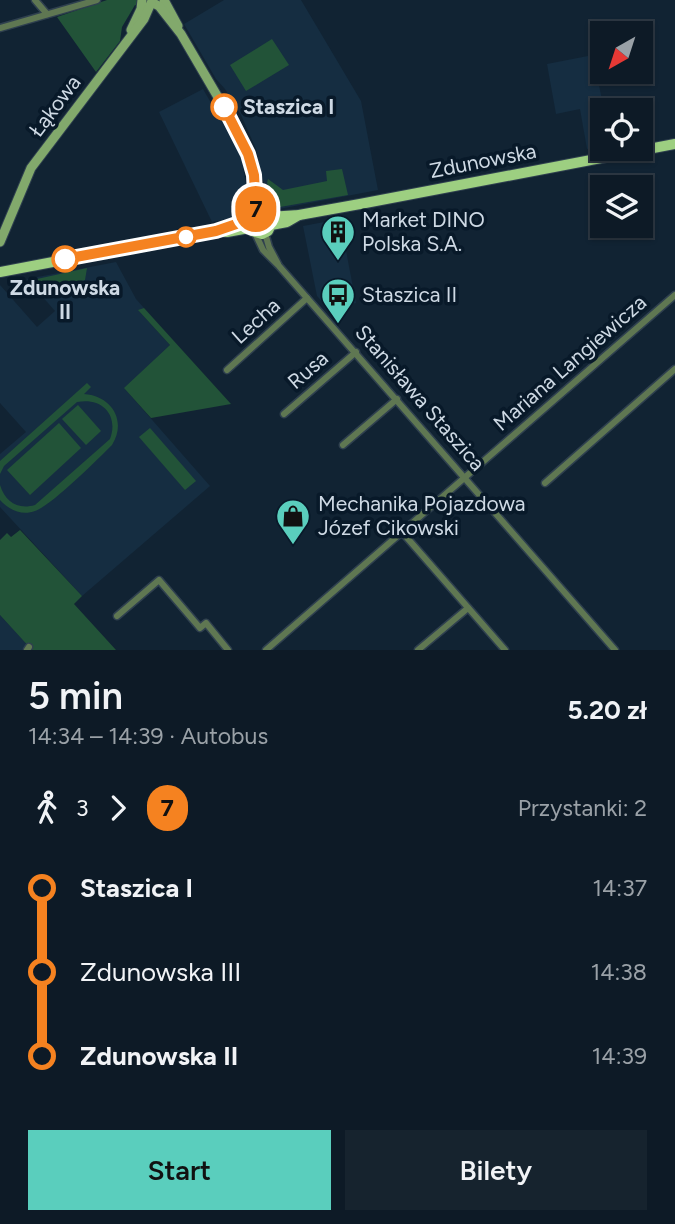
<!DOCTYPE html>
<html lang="pl">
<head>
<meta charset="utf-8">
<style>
	:root { --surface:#0d1a26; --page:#16232e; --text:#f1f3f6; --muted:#9aa1a7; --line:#2d3843; --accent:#5acebd }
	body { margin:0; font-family:Figtree,sans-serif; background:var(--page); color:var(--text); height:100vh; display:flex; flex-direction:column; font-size:26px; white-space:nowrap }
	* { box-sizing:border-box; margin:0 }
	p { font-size:23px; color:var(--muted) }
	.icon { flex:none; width:38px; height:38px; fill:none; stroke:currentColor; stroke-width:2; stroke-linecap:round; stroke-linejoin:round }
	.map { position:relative; height:650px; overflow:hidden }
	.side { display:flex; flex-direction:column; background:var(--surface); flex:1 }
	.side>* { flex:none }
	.badge { padding:0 14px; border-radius:23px; font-size:24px; line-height:46px }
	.needle { width:46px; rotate:219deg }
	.fabs { position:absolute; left:590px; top:21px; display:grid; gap:14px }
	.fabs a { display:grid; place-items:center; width:63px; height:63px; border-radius:0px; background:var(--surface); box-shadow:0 2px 5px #0004,0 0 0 2px var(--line); font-size:35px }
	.map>.badge { position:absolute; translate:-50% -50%; box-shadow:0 0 0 4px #fff }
	.legs { display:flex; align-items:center; gap:10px; height:77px; padding:0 28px; font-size:23px }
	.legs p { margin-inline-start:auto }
	.summary { display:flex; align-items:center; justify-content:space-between; height:119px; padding:0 28px }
	h1 { font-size:38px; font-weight:600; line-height:52px }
	.cta { display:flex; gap:14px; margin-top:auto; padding:14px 28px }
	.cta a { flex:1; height:80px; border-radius:0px; background:var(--accent); color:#111; font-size:28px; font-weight:600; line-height:80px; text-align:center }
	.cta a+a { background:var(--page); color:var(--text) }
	ul { padding:0 28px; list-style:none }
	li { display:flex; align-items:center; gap:24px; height:84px; font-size:26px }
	li i { display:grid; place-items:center; width:10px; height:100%; margin:0 9px; background:currentColor }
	li i::after { content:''; width:18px; height:18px; margin:-9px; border:5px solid; border-radius:50%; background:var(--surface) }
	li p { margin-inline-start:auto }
	li:first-child i { background:linear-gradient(#0000 50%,currentColor 0) }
	li:last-child i { background:linear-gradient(currentColor 50%,#0000 0) }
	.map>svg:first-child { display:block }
	.built { fill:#152d41 }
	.green { fill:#225338 }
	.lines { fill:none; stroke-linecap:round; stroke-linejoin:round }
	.street-casing { stroke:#2f404f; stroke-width:9 }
	.secondary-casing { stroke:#2f404f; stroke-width:11 }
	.primary-casing { stroke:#2f404f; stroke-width:12 }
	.street { stroke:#5f7752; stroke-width:6 }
	.secondary { stroke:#82a96c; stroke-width:9 }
	.primary { stroke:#9dcf81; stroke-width:10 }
	.line-1-casing { stroke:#fff; stroke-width:16 }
	.line-1 { stroke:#f58220; stroke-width:10 }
	.stop-1-dot { fill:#fff; stroke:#f58220; stroke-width:3.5 }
	.labels { text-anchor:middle; stroke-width:7; stroke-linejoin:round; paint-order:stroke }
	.street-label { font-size:21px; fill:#ced9e4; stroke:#081929 }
	.stop-label { font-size:21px; font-weight:bold; fill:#ced9e4; stroke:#081929; text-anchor:start }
	.poi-label { font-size:21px; fill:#ced9e4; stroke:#081929; text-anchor:start }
</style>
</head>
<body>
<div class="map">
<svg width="675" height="650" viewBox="0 0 675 650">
	<rect width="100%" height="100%" fill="#112333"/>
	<g class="built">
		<path d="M224,0H301L361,101L378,190L279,209L273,206L262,178L256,149L241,115L225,89L216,79L184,24Z"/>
		<path d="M593,55L604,110L602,146L587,149L580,109L556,114L547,64Z"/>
		<path d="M203,89L241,155L249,203L245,212L232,218L212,222L159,112Z"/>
		<path d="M340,219L356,303L329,309L317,296L303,226Z"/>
		<path d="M116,262L136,299L144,308L139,311L170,345L125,389L210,486L82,596L0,507V454L26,432L0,403V285L37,327L55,311L27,279Z"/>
		<path d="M0,615L28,645L22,650H0Z"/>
	</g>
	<g class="green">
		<path d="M107,0H137L138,6L135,5L122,27L120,41L96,72L57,17Z"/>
		<path d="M272,39L289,65L246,91L230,65Z"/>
		<path d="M342,169L348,195L280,207L274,203L267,183L268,179L283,190L327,181L326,171Z"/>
		<path d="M87,268L85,280L53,287L54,294L49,290L47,291L37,279Z"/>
		<path d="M144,308L231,404L151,418L124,388L170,345L138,310Z"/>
		<path d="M87,383L91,387L84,394C112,396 127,421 112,445C98,459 51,506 35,511C22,516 9,510 0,500V485C5,502 18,510 35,505L110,439C119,415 102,397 77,402L4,466L0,474V461Z"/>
		<path d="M78,405L101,431L86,445L62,419Z"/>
		<path d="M59,423L81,448L30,495L7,470Z"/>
		<path d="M150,428L196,481L185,490L139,437Z"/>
		<path d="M20,530L82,596L74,604L116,650H32L0,615V540L7,533L11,537Z"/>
	</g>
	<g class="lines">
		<g class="street-casing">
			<g id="street">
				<path d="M35,0L47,14"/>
				<path d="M0,28L97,0"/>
				<path d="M255,233L263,250L279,266L615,650"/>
				<path d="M265,233L269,247L278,264"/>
				<path d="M227,370L307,298"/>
				<path d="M284,414L356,352"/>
				<path d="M343,445L397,399"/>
				<path d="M545,483L675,369"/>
				<path d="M402,532L505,650"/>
				<path d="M117,616L159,580L200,628L206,623L228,650"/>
				<path d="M27,650L29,647"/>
				<path d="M266,650L675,295"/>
				<path d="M418,650L468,608"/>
			</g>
		</g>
		<g class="secondary-casing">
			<g id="secondary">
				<path d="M164,0L178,26"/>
				<path d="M153,3L159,6L181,34L236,128L245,145L267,215"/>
				<path d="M131,30L141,9L142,0"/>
				<path d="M254,181L256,212"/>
				<path d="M0,242L31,168L144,19L151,3"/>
			</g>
		</g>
		<g class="primary-casing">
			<g id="primary">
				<path d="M269,217L299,215L360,204L675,144"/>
				<path d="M248,224L252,231L262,234L268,231L271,225L287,222L299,215"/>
				<path d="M219,229L249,220L251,215L259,211L269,217L271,225"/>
				<path d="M0,272L216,231L227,232L249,228"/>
			</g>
		</g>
		<use href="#street" class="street"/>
		<use href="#secondary" class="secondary"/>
		<use href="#primary" class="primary"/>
	</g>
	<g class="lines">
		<g class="line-1-casing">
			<path id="line-1" d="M65,259L216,231L248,220L256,212L254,175L248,154L224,107"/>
		</g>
		<use href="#line-1" class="line-1"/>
	</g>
	<defs>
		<g id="building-pin" transform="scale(1.75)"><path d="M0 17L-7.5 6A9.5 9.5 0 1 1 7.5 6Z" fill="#5acebd" stroke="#081929"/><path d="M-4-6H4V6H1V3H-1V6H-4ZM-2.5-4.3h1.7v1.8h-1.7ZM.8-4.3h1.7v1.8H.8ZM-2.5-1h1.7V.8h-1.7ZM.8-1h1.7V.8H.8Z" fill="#111"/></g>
		<g id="bus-pin" transform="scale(1.75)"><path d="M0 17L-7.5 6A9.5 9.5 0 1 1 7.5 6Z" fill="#5acebd" stroke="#081929"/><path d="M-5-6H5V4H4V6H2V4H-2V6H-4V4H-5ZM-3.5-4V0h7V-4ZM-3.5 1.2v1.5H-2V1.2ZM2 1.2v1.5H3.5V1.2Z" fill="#111"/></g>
		<g id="shop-pin" transform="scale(1.75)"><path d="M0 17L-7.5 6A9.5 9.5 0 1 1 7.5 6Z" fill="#5acebd" stroke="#081929"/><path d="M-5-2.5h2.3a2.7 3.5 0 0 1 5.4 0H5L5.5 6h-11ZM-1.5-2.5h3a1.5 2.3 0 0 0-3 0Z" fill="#111"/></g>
	</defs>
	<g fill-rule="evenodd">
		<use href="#building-pin" x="338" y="232"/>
		<use href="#bus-pin" x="338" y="295"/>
		<use href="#shop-pin" x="293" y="516"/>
	</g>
	<g class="stop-1-dot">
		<circle cx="224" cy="107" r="12"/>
		<circle cx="186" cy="237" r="9"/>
		<circle cx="65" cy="259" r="12"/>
	</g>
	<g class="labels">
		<g class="street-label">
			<text transform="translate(55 106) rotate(-53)" y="7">Łąkowa</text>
			<text transform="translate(483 161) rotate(-11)" y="7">Zdunowska</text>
			<text transform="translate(256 321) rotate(-42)" y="7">Lecha</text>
			<text transform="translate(570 363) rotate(-41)" y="7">Mariana Langiewicza</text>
			<text transform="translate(308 370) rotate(-41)" y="7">Rusa</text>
			<text transform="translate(420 398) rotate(49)" y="7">Stanisława Staszica</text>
		</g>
		<g class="stop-label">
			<text x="243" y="114">Staszica I</text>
			<text x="65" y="295" text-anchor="middle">Zdunowska<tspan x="65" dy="24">II</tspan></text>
		</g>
		<g class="poi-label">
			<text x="362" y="227">Market DINO<tspan x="362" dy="24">Polska S.A.</tspan></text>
			<text x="362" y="302">Staszica II</text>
			<text x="318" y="511">Mechanika Pojazdowa<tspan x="318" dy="24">Józef Cikowski</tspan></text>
		</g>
	</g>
</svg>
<div class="fabs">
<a><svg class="needle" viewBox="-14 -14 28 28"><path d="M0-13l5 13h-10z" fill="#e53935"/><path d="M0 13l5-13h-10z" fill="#9aa1a7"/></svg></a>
<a><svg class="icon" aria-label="locate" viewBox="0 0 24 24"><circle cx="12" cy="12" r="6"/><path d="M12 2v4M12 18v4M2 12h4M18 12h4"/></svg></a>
<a><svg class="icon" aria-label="layers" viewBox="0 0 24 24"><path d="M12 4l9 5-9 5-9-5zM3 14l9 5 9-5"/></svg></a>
</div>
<b class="badge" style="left:256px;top:209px;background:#f58220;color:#111">7</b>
</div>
<section class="side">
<div class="summary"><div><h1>5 min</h1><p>14:34 – 14:39 · Autobus</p></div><b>5.20 zł</b></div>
<div class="legs"><svg class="icon" aria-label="walk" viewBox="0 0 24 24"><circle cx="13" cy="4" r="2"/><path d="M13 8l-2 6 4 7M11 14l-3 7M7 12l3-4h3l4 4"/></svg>3<svg class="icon" aria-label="forward" viewBox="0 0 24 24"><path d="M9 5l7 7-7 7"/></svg><b class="badge" style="background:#f58220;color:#111">7</b><p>Przystanki: 2</p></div>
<ul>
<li><i style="color:#f58220"></i><b>Staszica I</b><p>14:37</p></li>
<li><i style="color:#f58220"></i><span>Zdunowska III</span><p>14:38</p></li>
<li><i style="color:#f58220"></i><b>Zdunowska II</b><p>14:39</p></li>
</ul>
<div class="cta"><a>Start</a><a>Bilety</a></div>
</section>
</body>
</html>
